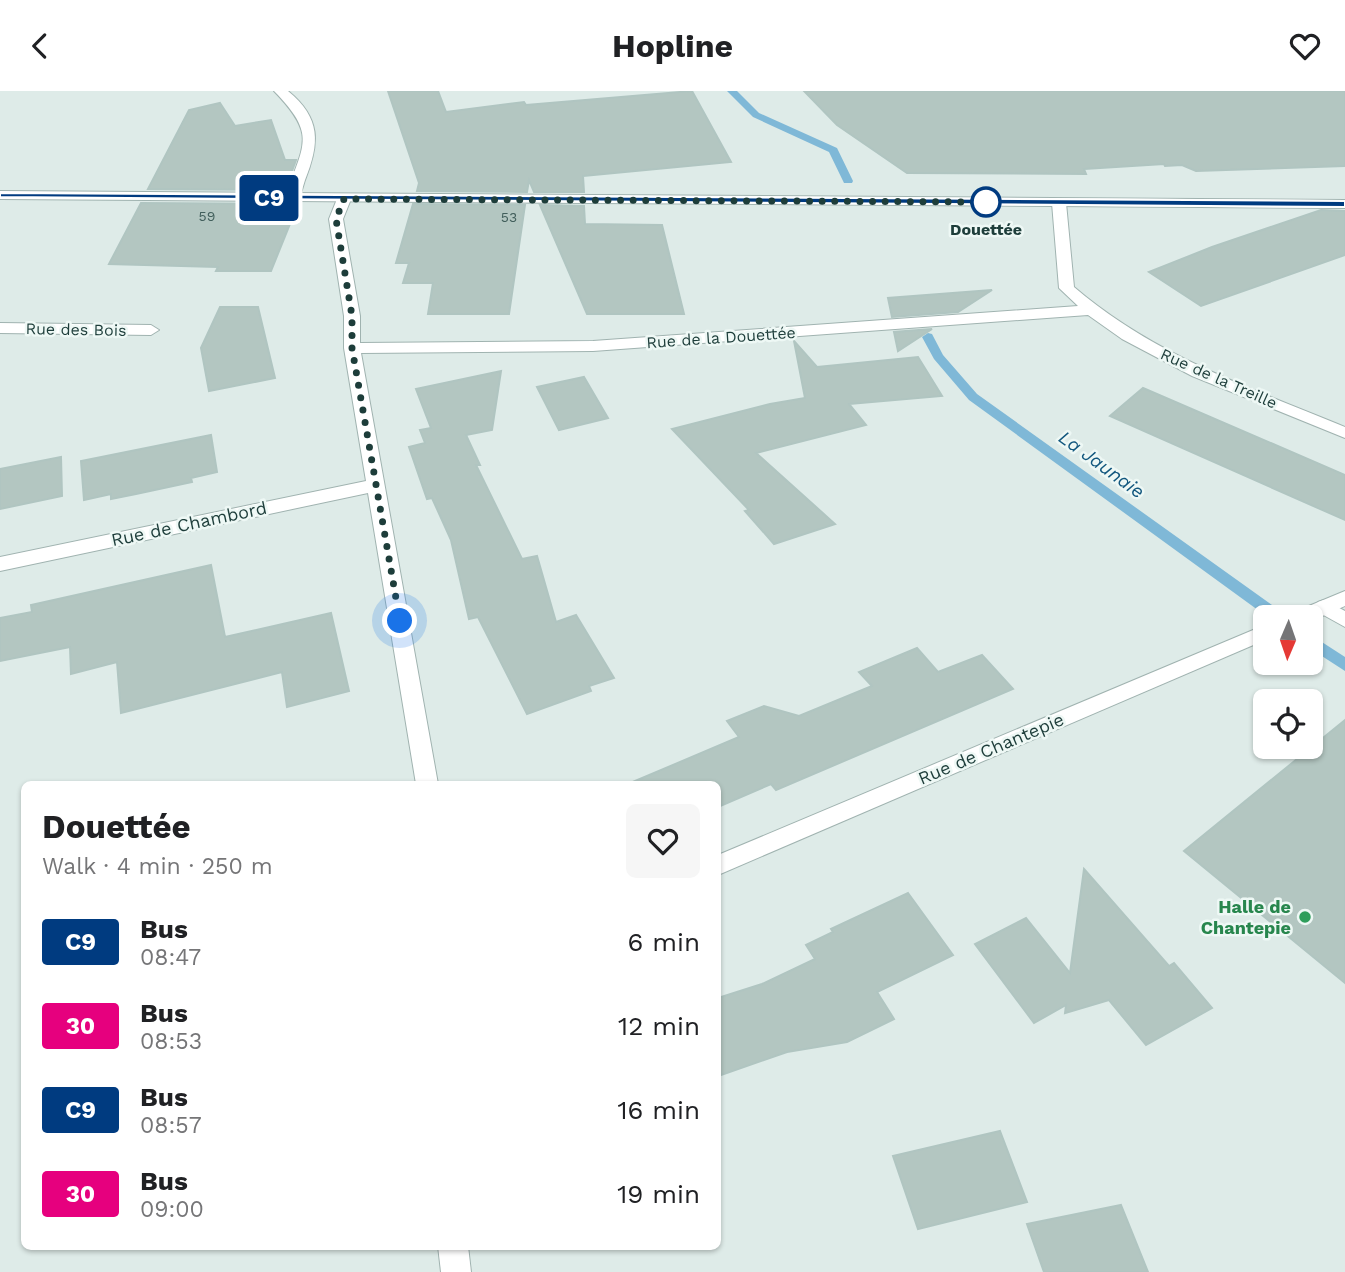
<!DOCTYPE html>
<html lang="en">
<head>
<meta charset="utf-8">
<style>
	:root { --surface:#fff; --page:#f6f6f6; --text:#202124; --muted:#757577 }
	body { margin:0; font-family:"Work Sans",sans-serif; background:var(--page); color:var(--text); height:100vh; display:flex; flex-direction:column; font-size:26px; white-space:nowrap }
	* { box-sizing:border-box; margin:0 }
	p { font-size:23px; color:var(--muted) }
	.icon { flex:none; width:38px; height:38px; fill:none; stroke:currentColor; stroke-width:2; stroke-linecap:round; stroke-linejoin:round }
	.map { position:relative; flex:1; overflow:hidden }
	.panel { position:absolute; left:21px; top:690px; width:700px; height:469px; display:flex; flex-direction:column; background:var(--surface); border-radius:10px; box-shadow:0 2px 5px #0004 }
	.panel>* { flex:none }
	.badge { padding:0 14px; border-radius:5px; font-size:24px; line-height:46px }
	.needle { width:46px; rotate:182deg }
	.tools { position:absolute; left:1253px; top:514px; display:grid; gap:14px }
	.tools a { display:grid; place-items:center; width:70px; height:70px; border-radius:10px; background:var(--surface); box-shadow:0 2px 5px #0004; font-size:35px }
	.you { position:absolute; width:35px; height:35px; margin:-18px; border:5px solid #fff; border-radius:50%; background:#1a73e8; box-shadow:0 0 0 10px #1a73e833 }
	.map>.badge { position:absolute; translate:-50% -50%; box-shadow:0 0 0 4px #fff }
	.round { display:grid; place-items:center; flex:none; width:74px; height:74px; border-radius:10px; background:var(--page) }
	.summary { display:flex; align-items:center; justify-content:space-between; height:119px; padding:0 21px }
	h1 { font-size:33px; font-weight:700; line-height:52px }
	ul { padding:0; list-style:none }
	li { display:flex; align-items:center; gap:21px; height:84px; padding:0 21px }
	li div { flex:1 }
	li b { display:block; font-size:26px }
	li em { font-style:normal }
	li .badge { min-width:77px; font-weight:700; text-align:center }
	header { display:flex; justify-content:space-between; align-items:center; height:91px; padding:0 21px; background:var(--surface); font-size:32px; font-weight:700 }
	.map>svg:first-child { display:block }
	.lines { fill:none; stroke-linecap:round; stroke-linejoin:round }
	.stream { fill:#7fb8d7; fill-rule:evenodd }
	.building { fill:#b3c6c1; stroke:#b0c5c1; stroke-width:2 }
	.service-casing { stroke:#a0b3b0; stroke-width:2 }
	.minor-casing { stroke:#a0b3b0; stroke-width:2 }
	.tertiary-casing { stroke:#a0b3b0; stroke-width:2 }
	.service { fill:#fff; fill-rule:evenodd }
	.minor { fill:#fff; fill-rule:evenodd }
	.tertiary { fill:#fff; fill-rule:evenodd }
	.line { fill:#003b80; stroke:#fff; stroke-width:2 }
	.walk { stroke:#1d3d3a; stroke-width:7; stroke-dasharray:0 12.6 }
	.stop-dot { fill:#fff; stroke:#003b80; stroke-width:3.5 }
	.leisure-dot { fill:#2e9e5b; stroke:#eef8f5; stroke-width:2.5 }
	.labels { text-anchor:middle; stroke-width:5; stroke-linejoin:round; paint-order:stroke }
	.number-label { font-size:14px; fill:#425f5c }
	.far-stop-label { font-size:16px; font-weight:bold; fill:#1d3d3a; stroke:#eef8f5 }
	.far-street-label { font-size:16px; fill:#1d3d3a; stroke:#eef8f5 }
	.street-label { font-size:18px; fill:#1d3d3a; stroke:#eef8f5 }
	.leisure-label { font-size:18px; font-weight:bold; fill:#27864d; stroke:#eef8f5; text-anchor:end }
	.water-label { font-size:19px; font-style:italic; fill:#12577e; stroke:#eef8f5 }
</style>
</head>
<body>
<header><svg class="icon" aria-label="back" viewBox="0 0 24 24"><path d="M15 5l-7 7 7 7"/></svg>Hopline<svg class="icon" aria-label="heart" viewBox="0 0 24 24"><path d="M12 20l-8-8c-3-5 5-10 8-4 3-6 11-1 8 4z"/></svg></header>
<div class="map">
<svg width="1345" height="1181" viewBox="0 0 1345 1181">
	<rect width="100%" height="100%" fill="#deebe8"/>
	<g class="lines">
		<g class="stream">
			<path d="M727,0H737L759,22L837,57L853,90L852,92H844L829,61L753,26Z"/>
			<path d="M928,242L932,243L943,264L977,303L1272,514L1274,518L1272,522H1262L969,309L934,268L922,246Z"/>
			<path d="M1311,544L1345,566V580L1311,558Z"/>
		</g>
	</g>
	<g class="building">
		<path d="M388,0H438L446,21L524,11L526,14L692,0L731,71L583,85L584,101H534L529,89L527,101L417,100L419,92Z"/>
		<path d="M804,0H1345V75L1196,80L1182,74L1165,75L1164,73L1084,78L1086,83L907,82L837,34Z"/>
		<path d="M220,12L235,35L271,29L285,69H296L285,99L148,98L189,19Z"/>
		<path d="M141,112L293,113H298L271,180H216L218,176L109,173Z"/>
		<path d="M413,113L525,114L509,223H428L433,192H403L409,172H396Z"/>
		<path d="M540,114L584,115L585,133L662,134L684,223H587Z"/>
		<path d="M1321,119L1345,120V164L1201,215L1149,181L1212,156Z"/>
		<path d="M992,199L958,221L892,226L888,207Z"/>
		<path d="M220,216H258L275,287L209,300L201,257Z"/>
		<path d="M932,238L898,260L894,241Z"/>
		<path d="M794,250L817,276L918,266L942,305L849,313L866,334L756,362L835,433L774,453L745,420L749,419L672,338L770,313L805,307Z"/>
		<path d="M501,280L492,339L466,344L480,374H476L522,468L537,465L556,531L576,524L614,587L589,595L591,600L527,623L478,526L469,528L451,449L432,407L427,408L409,356L425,352L420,339L431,337L416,298Z"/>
		<path d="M584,286L608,327L559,339L537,296Z"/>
		<path d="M1143,297L1345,384V429L1110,325Z"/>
		<path d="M211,344L217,381L191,387L192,391L136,403L111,408V403L84,409L81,370Z"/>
		<path d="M61,366L62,405L0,418V378Z"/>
		<path d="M211,474L225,546L331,522L349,600L287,616L282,581L121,622L117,571L71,583L70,556L0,570V527L32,521L31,514Z"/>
		<path d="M917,557L938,581L982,564L1013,598L776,699L771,693L718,716V693H628L739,646L727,630L764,615L799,625L872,595L859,581Z"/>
		<path d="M1345,629V892L1184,760Z"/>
		<path d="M1084,778L1169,875L1174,872L1212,917L1146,954L1109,909L1065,922L1066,914L1034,932L975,853L1026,827L1070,882Z"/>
		<path d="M908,802L953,864L877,901L894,928L847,951L787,961L718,985V907L762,893L815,868L806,854L833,841L831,838Z"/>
		<path d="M1000,1040L1027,1111L918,1138L893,1065Z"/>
		<path d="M1121,1114L1148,1181H1044L1027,1133Z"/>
	</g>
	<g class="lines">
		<g class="service-casing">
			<path id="service" d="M1324,509L1345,520V536L1318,521L1315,516L1318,511Z"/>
		</g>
		<g class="minor-casing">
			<g id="minor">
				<path d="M274,0H288C321,27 320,52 305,89C302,98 301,108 292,111L285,107C303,53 318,45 274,0Z"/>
				<path d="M344,104L351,108L343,128L360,225V252L593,250L1078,215L1059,197L1052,112L1059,108L1066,112L1074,196C1153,264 1250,297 1345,336V347L1192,285L1122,248L1088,224L593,260L361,262L438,693H416L368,402L0,480V466L366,390L344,257V225L329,128L337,108Z"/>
				<path d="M0,232L151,234L159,239L151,244L0,242Z"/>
				<path d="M1345,500V515L1311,530V527H1289L1292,522Z"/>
				<path d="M1265,534V549L718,784V764Z"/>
				<path d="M438,1155H468L471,1181H441Z"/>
			</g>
		</g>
		<g class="tertiary-casing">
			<path id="tertiary" d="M0,100L1345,109V117L0,108Z"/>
		</g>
		<use href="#service" class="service"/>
		<use href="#minor" class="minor"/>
		<use href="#tertiary" class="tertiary"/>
	</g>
	<path class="line" d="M0,102L1345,110V116L0,106Z"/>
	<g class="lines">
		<path class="walk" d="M400,530L352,257V225L336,128L344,108L986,111"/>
	</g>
	<circle class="stop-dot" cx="986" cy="111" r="14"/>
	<circle class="leisure-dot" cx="1305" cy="826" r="7"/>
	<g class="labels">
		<g class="number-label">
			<text x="207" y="130">59</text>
			<text x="509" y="131">53</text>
		</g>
		<g class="far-stop-label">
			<text x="986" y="144">Douettée</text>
		</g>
		<g class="far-street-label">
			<text transform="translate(76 238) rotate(1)" y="6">Rue des Bois</text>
			<text transform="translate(721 246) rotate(-4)" y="6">Rue de la Douettée</text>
			<text transform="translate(1219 287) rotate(24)" y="6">Rue de la Treille</text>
		</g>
		<g class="street-label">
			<text transform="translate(189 433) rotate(-12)" y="6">Rue de Chambord</text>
			<text transform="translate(991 658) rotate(-23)" y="6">Rue de Chantepie</text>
		</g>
		<g class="leisure-label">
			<text x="1291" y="822">Halle de<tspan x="1291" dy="21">Chantepie</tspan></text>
		</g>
		<g class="water-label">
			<text transform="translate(1102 373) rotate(36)" y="7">La Jaunaie</text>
		</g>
	</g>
</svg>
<div class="tools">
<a><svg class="needle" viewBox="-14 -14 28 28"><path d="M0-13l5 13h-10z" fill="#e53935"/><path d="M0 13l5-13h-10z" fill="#757577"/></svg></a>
<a><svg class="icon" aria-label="locate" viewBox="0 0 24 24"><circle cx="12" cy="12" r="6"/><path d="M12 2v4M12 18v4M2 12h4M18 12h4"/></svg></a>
</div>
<div class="you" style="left:400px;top:530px"></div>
<b class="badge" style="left:269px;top:107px;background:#003b80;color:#fff">C9</b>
<section class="panel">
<div class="summary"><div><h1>Douettée</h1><p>Walk · 4 min · 250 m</p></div><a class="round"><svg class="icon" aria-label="heart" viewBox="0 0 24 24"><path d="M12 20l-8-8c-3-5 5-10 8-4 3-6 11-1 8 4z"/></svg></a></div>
<ul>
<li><span class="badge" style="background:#003b80;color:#fff">C9</span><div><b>Bus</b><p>08:47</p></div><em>6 min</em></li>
<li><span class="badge" style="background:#e6007e;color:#fff">30</span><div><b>Bus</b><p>08:53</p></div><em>12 min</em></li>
<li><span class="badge" style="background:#003b80;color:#fff">C9</span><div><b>Bus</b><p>08:57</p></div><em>16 min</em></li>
<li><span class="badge" style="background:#e6007e;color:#fff">30</span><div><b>Bus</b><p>09:00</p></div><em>19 min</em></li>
</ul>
</section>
</div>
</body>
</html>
